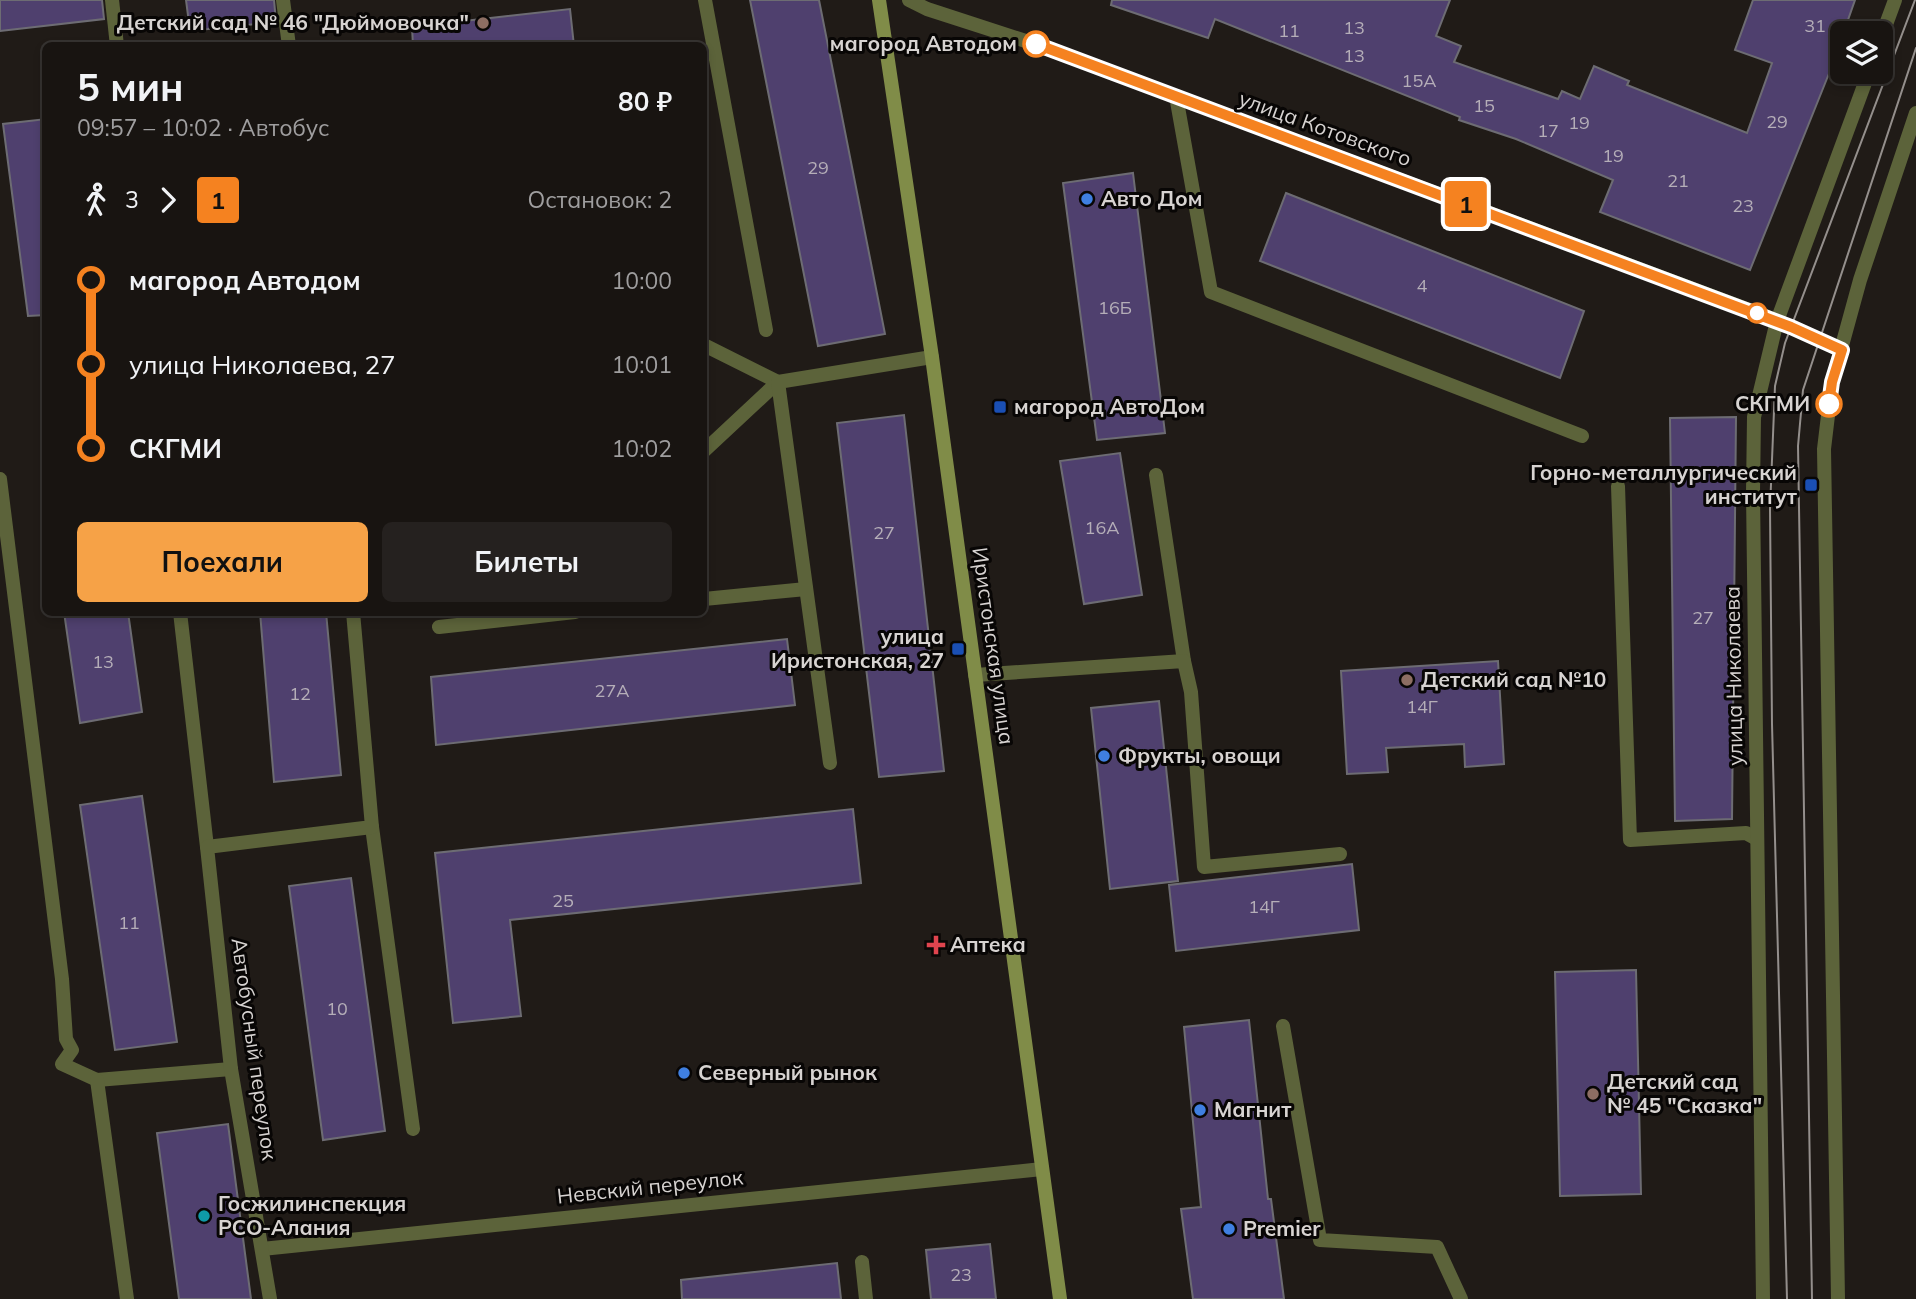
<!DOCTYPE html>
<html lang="ru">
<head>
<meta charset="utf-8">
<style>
	:root { --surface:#181411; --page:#25211f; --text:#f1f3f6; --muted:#9f9e9f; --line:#363331; --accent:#f6a247 }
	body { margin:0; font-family:Mulish,sans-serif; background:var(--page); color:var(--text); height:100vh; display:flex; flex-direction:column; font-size:26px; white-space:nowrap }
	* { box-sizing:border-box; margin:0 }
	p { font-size:23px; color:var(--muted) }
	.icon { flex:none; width:38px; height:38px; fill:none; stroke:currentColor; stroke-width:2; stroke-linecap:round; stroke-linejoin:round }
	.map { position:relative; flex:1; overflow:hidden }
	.side { position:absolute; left:42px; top:42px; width:665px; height:574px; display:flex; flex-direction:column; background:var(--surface); border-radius:10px; box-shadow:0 4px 10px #0003,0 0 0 2px var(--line) }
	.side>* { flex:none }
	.badge { padding:0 14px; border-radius:5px; font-size:24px; line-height:46px }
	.controls { position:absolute; left:1830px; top:21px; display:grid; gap:14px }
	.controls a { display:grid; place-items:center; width:63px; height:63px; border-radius:10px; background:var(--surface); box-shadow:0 4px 10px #0003,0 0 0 2px var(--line); font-size:35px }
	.map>.badge { position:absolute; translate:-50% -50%; box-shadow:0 0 0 4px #fff }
	.legs { display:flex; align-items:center; gap:10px; height:77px; padding:0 35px; font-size:23px }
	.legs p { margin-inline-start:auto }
	.summary { display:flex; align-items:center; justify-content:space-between; height:119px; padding:0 35px }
	h1 { font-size:38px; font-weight:700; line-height:52px }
	.action { display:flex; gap:14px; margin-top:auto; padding:14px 35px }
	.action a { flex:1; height:80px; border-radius:10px; background:var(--accent); color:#111; font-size:28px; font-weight:700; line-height:80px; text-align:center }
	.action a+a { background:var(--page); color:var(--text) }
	ul { padding:0 35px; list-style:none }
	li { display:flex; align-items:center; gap:24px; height:84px; font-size:26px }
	li i { display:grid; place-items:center; width:10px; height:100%; margin:0 9px; background:currentColor }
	li i::after { content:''; width:18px; height:18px; margin:-9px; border:5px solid; border-radius:50%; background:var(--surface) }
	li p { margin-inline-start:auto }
	li:first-child i { background:linear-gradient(#0000 50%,currentColor 0) }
	li:last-child i { background:linear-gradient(currentColor 50%,#0000 0) }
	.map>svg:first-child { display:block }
	.building { fill:#4f406e; stroke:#6d6c73; stroke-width:2 }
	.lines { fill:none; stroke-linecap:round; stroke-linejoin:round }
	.service { stroke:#5c633a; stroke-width:14 }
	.minor { stroke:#5c633a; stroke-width:14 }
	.tertiary { stroke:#5c633a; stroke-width:14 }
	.secondary { stroke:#808c48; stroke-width:14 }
	.tram { stroke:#948f8c; stroke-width:2 }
	.line-1-casing { stroke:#fff; stroke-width:16 }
	.line-1 { stroke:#f58220; stroke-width:10 }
	.education-dot { fill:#8d6e63; stroke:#080605; stroke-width:2.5 }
	.stop-1-dot { fill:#fff; stroke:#f58220; stroke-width:3.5 }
	.shop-dot { fill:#3f7fe0; stroke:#080605; stroke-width:2.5 }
	.transit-dot { fill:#1a4fb4; stroke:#080605; stroke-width:2.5 }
	.health-dot { fill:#e0444e; stroke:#080605; stroke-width:2.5 }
	.culture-dot { fill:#0f9aa8; stroke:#080605; stroke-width:2.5 }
	.labels { text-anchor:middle; stroke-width:6; stroke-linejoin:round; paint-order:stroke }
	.number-label { font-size:18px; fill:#b5aeb8 }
	.poi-label { font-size:21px; font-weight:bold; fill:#d7d3d1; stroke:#080605; text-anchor:start }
	.stop-label { font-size:21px; font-weight:bold; fill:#d7d3d1; stroke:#080605; text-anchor:end }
	.street-label { font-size:21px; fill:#d7d3d1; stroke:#080605 }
</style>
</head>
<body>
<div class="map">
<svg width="1916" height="1299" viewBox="0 0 1916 1299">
	<rect width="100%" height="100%" fill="#201b17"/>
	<g class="building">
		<path d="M0,0H102L104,19L0,31Z"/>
		<path d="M186,0H274L276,22L190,31Z"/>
		<path d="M750,0H819L885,334L818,346Z"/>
		<path d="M1112,0H1450L1436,36L1461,46L1454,62L1558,99L1562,91L1580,99L1594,66L1629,81L1627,85L1747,133L1772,63L1735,50L1753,0H1855L1830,71L1750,270L1600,212L1613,180L1516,139L1459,120L1460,117L1215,19L1208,38L1111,5Z"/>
		<path d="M570,9L574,46H413L412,27Z"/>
		<path d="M46,119V315L28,316L3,124Z"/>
		<path d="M1133,173L1165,433L1097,440L1063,183Z"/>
		<path d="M1286,193L1584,311L1560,378L1260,261Z"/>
		<path d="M904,415L944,771L879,777L837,423Z"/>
		<path d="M1736,417L1732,819L1675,821L1670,418Z"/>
		<path d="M1120,453L1142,595L1084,604L1060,461Z"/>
		<path d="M64,612H128L142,712L80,723Z"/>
		<path d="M260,612H326L341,775L274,782Z"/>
		<path d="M787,639L795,705L436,745L431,677Z"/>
		<path d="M1498,661L1504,764L1465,767L1464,744L1386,748L1388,772L1347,774L1341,671Z"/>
		<path d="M1159,701L1178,881L1110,889L1091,708Z"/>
		<path d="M142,796L177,1042L115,1050L80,805Z"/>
		<path d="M853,809L861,883L510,920L521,1016L453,1023L435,853Z"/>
		<path d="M1352,864L1359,930L1176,951L1169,885Z"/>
		<path d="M351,878L385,1131L323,1140L289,886Z"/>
		<path d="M1636,970L1641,1194L1560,1196L1555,972Z"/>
		<path d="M1249,1020L1268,1199H1271L1284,1299H1193L1181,1209L1201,1207L1184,1027Z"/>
		<path d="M228,1124L251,1299H179L157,1133Z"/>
		<path d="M990,1244L996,1299H931L926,1250Z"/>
		<path d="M837,1263L841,1299H682L681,1280Z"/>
	</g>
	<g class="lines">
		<g class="service">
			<path d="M112,0L117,46"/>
			<path d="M705,0L766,330"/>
			<path d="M1176,96L1211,292L1582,436"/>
			<path d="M704,345L778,382L704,451"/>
			<path d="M1156,475L1184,661"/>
			<path d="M0,479L62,979L66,1039L72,1050L62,1064L97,1080L231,1069"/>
			<path d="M1618,486L1630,840L1746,833L1757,839"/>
			<path d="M704,599L806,589"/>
			<path d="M180,612L207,847"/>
			<path d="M439,627L575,612"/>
			<path d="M975,675L1184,661L1191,692L1204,867L1340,854"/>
			<path d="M830,763L778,382L932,357"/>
			<path d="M372,827L413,1129"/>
			<path d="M1283,1026L1320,1240L1437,1247L1461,1299"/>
			<path d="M97,1080L127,1299"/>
			<path d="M862,1262L866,1299"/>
		</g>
		<g class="minor">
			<path d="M283,0L289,46"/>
			<path d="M909,0L927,9L1035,44L1763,315L1842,350"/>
			<path d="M262,1249L1042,1169"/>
			<path d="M270,1299L231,1069L207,847L372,827L353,612"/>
		</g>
		<g class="tertiary">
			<path d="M1881,38L1895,0"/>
			<path d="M1763,1299L1753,492L1754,417L1777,321L1869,72"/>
			<path d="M1838,1299L1824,449L1832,382L1860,280L1916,113"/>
		</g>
		<path class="secondary" d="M879,0L932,357L1060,1299"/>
		<g class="tram">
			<path d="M1787,1299L1772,724L1770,509L1775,386L1785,343L1915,0"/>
			<path d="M1812,1299L1798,446L1803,390L1916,48"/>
		</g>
	</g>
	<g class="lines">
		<g class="line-1-casing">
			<path id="line-1" d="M1036,44L1791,327L1842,350L1832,382L1829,404"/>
		</g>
		<use href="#line-1" class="line-1"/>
	</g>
	<g class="education-dot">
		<circle cx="483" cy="23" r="7"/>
		<circle cx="1407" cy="680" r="7"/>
		<circle cx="1593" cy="1094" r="7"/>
	</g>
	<g class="stop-1-dot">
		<circle cx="1036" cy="44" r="12"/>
		<circle cx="1757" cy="313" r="9"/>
		<circle cx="1829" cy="404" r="12"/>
	</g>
	<g class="shop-dot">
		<circle cx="1087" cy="199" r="7"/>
		<circle cx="1104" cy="756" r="7"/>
		<circle cx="684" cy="1073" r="7"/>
		<circle cx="1200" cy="1110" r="7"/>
		<circle cx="1229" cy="1229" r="7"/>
	</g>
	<g class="transit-dot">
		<rect x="993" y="400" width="14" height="14" rx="3.5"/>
		<rect x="1804" y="478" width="14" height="14" rx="3.5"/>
		<rect x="951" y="642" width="14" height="14" rx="3.5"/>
	</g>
	<path class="health-dot" d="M932.5 934.5h7v7h7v7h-7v7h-7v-7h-7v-7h7z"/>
	<circle class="culture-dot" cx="204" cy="1216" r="7"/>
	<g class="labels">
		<g class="number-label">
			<text x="1815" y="32">31</text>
			<text x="1354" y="34">13</text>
			<text x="1289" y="37">11</text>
			<text x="1354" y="62">13</text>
			<text x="1419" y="87">15А</text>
			<text x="1484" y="112">15</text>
			<text x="1777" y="128">29</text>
			<text x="1579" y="129">19</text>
			<text x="1548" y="137">17</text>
			<text x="1613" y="162">19</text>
			<text x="818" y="174">29</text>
			<text x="1678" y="187">21</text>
			<text x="1743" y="212">23</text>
			<text x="1422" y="292">4</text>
			<text x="1115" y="314">16Б</text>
			<text x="1102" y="534">16А</text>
			<text x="884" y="539">27</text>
			<text x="1703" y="624">27</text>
			<text x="103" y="668">13</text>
			<text x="612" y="697">27А</text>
			<text x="300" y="700">12</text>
			<text x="1422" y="713">14Г</text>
			<text x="563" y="907">25</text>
			<text x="1264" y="913">14Г</text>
			<text x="129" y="929">11</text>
			<text x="337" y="1015">10</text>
			<text x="961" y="1281">23</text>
		</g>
		<g class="poi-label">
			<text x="469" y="30" text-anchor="end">Детский сад № 46 "Дюймовочка"</text>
			<text x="1101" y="206">Авто Дом</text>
			<text x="1014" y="414">магород АвтоДом</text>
			<text x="1797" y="480" text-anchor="end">Горно-металлургический<tspan x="1797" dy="24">институт</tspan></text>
			<text x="944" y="644" text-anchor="end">улица<tspan x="944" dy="24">Иристонская, 27</tspan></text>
			<text x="1421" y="687">Детский сад №10</text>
			<text x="1118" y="763">Фрукты, овощи</text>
			<text x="950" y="952">Аптека</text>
			<text x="698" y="1080">Северный рынок</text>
			<text x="1607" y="1089">Детский сад<tspan x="1607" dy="24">№ 45 "Сказка"</tspan></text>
			<text x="1214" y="1117">Магнит</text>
			<text x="218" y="1211">Госжилинспекция<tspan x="218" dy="24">РСО-Алания</tspan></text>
			<text x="1243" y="1236">Premier</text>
		</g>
		<g class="stop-label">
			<text x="1017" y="51">магород Автодом</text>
			<text x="1810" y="411">СКГМИ</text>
		</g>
		<g class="street-label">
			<text transform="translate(1325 129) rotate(20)" y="7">улица Котовского</text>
			<text transform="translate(993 646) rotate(82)" y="7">Иристонская улица</text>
			<text transform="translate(1734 676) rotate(-91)" y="7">улица Николаева</text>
			<text transform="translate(254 1049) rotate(82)" y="7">Автобусный переулок</text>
			<text transform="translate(650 1187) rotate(-6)" y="7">Невский переулок</text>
		</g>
	</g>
</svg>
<div class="controls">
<a><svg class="icon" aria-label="layers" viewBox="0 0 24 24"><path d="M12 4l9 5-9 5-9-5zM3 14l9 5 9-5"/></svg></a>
</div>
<b class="badge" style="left:1466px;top:204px;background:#f58220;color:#111">1</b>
<section class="side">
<div class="summary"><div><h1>5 мин</h1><p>09:57 – 10:02 · Автобус</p></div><b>80 ₽</b></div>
<div class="legs"><svg class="icon" aria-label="walk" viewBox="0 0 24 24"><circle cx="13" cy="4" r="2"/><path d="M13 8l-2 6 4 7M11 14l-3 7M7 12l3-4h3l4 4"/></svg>3<svg class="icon" aria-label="forward" viewBox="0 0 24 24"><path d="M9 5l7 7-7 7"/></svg><b class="badge" style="background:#f58220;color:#111">1</b><p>Остановок: 2</p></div>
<ul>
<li><i style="color:#f58220"></i><b>магород Автодом</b><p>10:00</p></li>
<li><i style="color:#f58220"></i><span>улица Николаева, 27</span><p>10:01</p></li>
<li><i style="color:#f58220"></i><b>СКГМИ</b><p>10:02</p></li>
</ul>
<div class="action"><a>Поехали</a><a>Билеты</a></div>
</section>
</div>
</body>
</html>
